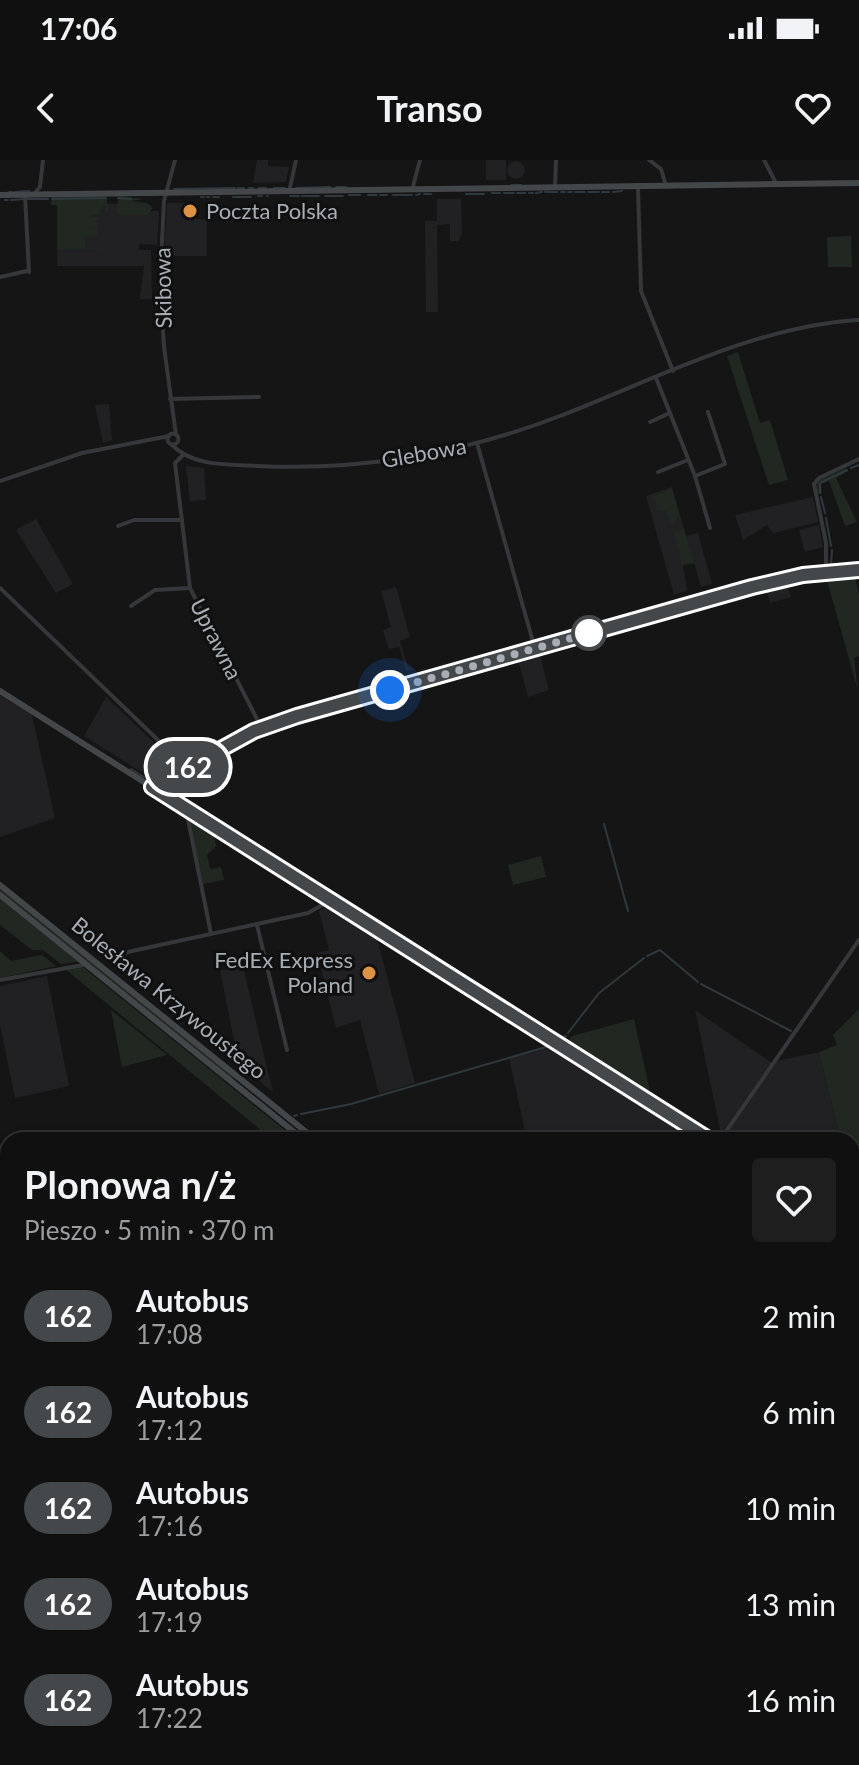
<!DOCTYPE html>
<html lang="pl">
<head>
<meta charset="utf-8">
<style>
	:root { --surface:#101010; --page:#1e1e1e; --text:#f1f3f6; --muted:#9c9d9f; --line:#303030 }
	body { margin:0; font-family:Lato,sans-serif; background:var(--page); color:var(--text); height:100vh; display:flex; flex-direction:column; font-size:30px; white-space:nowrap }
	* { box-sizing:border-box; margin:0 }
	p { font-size:26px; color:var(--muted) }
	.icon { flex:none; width:44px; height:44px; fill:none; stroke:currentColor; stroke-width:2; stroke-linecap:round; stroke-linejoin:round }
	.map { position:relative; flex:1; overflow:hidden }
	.sheet { position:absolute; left:0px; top:972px; width:860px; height:634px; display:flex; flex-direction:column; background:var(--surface); border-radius:24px 24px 0 0; box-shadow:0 4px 12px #0003,0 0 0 2px var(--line) }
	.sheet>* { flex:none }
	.badge { padding:0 16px; border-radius:26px; font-size:28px; line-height:52px }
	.you { position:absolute; width:40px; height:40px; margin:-20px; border:6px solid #fff; border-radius:50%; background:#1a73e8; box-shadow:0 0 0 12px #1a73e833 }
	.map>.badge { position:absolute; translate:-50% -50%; box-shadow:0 0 0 4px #fff }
	.round { display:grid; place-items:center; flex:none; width:84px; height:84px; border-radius:8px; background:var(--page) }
	.head { display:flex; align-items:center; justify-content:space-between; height:136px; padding:0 24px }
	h1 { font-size:38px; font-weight:700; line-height:60px }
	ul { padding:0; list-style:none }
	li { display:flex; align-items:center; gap:24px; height:96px; padding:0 24px }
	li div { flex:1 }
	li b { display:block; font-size:30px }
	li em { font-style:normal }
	li .badge { min-width:88px; font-weight:700; text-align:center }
	.status { display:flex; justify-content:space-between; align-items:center; height:56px; padding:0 40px; background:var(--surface); direction:ltr }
	.status svg { height:22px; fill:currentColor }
	header { display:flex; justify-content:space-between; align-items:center; height:104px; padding:0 24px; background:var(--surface); font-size:36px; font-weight:700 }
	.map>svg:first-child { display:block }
	.built { fill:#212123 }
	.green { fill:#212821 }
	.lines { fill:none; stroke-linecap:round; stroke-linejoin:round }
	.stream { stroke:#2f393d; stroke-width:2 }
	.street { stroke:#36373b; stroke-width:4 }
	.secondary { stroke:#44474a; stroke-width:6 }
	.highway { stroke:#63666b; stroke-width:9 }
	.line-casing { stroke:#fff; stroke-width:18 }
	.line { stroke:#45484a; stroke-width:12 }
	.walk { stroke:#a8aeb5; stroke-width:8; stroke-dasharray:0 14.4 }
	.poi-dot { fill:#dd9246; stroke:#101011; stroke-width:3 }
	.stop-dot { fill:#fff; stroke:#45484a; stroke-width:4 }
	.labels { text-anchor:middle; stroke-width:6; stroke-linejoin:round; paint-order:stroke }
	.poi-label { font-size:22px; fill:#a8aeb5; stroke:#101011; text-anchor:start }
	.street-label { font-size:22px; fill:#a8aeb5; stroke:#101011 }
</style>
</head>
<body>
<div class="status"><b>17:06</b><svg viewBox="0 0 49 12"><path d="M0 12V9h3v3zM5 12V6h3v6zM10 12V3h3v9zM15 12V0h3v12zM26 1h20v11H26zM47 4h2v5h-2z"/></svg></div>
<header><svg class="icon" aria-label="back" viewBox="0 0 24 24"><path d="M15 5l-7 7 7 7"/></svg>Transo<svg class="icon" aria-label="heart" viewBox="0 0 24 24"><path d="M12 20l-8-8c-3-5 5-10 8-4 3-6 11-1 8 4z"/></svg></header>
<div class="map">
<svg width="859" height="1605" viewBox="0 0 859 1605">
	<rect width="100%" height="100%" fill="#151516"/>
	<g class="built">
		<path d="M257,0H268V6L289,7L286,22L253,23Z"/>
		<rect x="486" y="0" width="20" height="20"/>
		<circle cx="516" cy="10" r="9"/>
		<path d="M437,39H461L462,72L459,81H450V64L437,65L438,152H426L425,61H437Z"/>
		<path d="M147,43L148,51H159L157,85L139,84V90H151L152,139H140L144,106H57V45Z"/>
		<path d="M167,43H197L192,59H207V96H164Z"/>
		<path d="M109,244L112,280L103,283L95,245Z"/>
		<path d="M186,306L204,308L206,340L190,341Z"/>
		<path d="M672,327L686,376L698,373L712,424L701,427L694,403L683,405L687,431L674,435L646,336Z"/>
		<path d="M813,337L818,362L773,373L767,365L743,380L735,355Z"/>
		<path d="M36,359L73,424L56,433L16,370Z"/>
		<path d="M819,365L823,387L805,392L799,370Z"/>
		<path d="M787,424L791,437L770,443L766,428Z"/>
		<path d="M396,427L410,477L400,481L408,507L413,509L406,511L399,487L389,489L383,470L391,467L381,431Z"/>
		<path d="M539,491L549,530L528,537L517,497Z"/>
		<path d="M0,535L32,555L55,658L0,677Z"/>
		<path d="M106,537L146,575L172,600L146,615L84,576Z"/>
		<path d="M329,745L376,774L415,923L379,934L360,860L336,868L317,793L329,790L319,751Z"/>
		<path d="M243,806L267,908L273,932L239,905L220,811Z"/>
		<path d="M47,816L69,926L15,938L0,865V826Z"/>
		<path d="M695,850L772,903L721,974Z"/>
		<path d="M553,887L696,976L701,980H527L509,898Z"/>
		<path d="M819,892L841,980H722L777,901Z"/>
		<path d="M546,1598H609L612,1605H536Z"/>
	</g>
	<g class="green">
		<path d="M106,36L109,51L105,52V45H102L101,54L89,56L98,57V61H92L98,62V66H79L97,67V76H85V88L121,89H57V45H51L52,36Z"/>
		<path d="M118,36L144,39L131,41L147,43L153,48L147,55H120L117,54Z"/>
		<path d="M851,76L852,107H828L827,77Z"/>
		<path d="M738,192L760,263L770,260L788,320L769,325L727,196Z"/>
		<path d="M846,308L848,311L836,318L857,362L845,366L829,321L821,324L822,333L817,334V321Z"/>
		<path d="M672,329L679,354L672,366L667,351H660L653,336Z"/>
		<path d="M684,369L694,403L682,405L674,372Z"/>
		<path d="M854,414L859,433V496L854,498L858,531L826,417Z"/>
		<path d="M190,659L213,672L216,686L207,695L210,709L221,707L224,720L203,724Z"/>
		<path d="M541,696L546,717L513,725L508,705Z"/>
		<path d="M0,727L234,917L232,920L0,732Z"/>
		<path d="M0,739L77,801V802L61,804L43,790H32L0,765Z"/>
		<path d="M0,791L11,801L42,795L56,806L0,818Z"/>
		<path d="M81,806L84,808L297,980H273L65,809Z"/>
		<path d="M859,849V994L852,997V980H841L819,892L837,885L833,875Z"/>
		<path d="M111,850L167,895L122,907Z"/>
		<path d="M634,859L651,936L566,884L572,876Z"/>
		<path d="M0,1471L8,1476V1519L0,1524Z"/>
	</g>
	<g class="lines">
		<g class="stream">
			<path d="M511,25H521"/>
			<path d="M336,27H346"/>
			<path d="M238,28H244"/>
			<path d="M249,28H253"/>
			<path d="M259,28H266"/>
			<path d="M274,28H285"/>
			<path d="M296,28L330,27"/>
			<path d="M174,29L235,28"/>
			<path d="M9,32H12"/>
			<path d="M15,32L29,31"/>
			<path d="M545,32H557"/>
			<path d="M561,32H565"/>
			<path d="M568,32H572"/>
			<path d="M575,32H585"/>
			<path d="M588,32H599"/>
			<path d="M602,32H609"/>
			<path d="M613,32L622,31"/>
			<path d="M492,33H500"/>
			<path d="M504,33H514"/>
			<path d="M517,33H525"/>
			<path d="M529,33H533"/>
			<path d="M536,33L542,32"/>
			<path d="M424,34H431"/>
			<path d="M466,34H484"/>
			<path d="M349,35H360"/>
			<path d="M368,35H377"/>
			<path d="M380,35H387"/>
			<path d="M393,35H412"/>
			<path d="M416,35L420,34"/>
			<path d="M258,36H262"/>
			<path d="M267,36H268"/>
			<path d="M290,36H299"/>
			<path d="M302,36H319"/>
			<path d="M325,36H343"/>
			<path d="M201,37H204"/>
			<path d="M207,37H209"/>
			<path d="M213,37H219"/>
			<path d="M233,37H251"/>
			<path d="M118,38L131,39"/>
			<path d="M28,39H48"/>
			<path d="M52,39L106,38"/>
			<path d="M5,40H8"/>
			<path d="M11,40L24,39"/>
			<path d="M851,308L859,305"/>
			<path d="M820,333V323L847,310"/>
			<path d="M821,337L825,353"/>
			<path d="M826,358L831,386"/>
			<path d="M831,405L832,390"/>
			<path d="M854,407H859"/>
			<path d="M831,409L842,408"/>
			<path d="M732,429L747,425"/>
			<path d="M715,434L727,430"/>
			<path d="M693,440L711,435"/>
			<path d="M680,443L689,441"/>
			<path d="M663,448L673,446"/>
			<path d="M650,452L659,449"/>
			<path d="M633,457L646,453"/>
			<path d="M626,459L629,458"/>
			<path d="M614,462L620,460"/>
			<path d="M600,466L611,463"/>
			<path d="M587,470L597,467"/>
			<path d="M572,474L584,471"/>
			<path d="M541,483L568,475"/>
			<path d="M503,494L527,487"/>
			<path d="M475,502L498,496"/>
			<path d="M452,509L471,503"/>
			<path d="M413,520L446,511"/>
			<path d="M400,523L407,522"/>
			<path d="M384,528L396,525"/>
			<path d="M370,532L380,529"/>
			<path d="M349,538L363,534"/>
			<path d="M322,546L344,539"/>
			<path d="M314,548L318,547"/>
			<path d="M300,552L308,550"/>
			<path d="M280,558L293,554"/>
			<path d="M263,563L271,560"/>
			<path d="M244,571L255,566"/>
			<path d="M224,582L239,574"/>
			<path d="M208,592L220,585"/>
			<path d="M188,602L203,594"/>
			<path d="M131,609L144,617"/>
			<path d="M150,620L180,607"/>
			<path d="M604,664L628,751"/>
			<path d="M647,796L660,790L698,822"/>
			<path d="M701,824L791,871"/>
			<path d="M568,873L599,833L644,798"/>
			<path d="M558,879L566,876"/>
			<path d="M301,954L351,944L553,885"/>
			<path d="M294,956L297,955"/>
			<path d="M0,1523L8,1518"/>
			<path d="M0,1548L8,1543"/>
		</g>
		<g class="street">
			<path d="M175,0L164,41L160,122L164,187L176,275"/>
			<path d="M649,0L661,9L666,26"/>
			<path d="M764,0L777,25"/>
			<path d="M638,27L641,131L673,211"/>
			<path d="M555,28L556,0"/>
			<path d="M412,30L420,0"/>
			<path d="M289,32L296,0"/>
			<path d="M25,35L29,112"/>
			<path d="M33,35L40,27L43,0"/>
			<path d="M0,117L27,111"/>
			<path d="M656,218L695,316L710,368"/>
			<path d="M170,239L259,237"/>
			<path d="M650,262L670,253"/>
			<circle cx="173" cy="279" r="5.5"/>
			<path d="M477,283L535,489"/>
			<path d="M172,285C194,307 227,304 257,306C361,311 464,293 560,256C656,219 755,166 859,160"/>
			<path d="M183,295L175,303L190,428L261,567"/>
			<path d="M658,312L688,300"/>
			<path d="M695,316L725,304L708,252"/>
			<path d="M0,321L82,293L169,276"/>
			<path d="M118,366L134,360H182"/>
			<path d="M826,413V383L814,324L819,318L859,299"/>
			<path d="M0,428L186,607"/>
			<path d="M131,446L155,430L190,428"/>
			<path d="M152,627L261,568L752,427L803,415L859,410"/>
			<path d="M186,649L211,774"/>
			<path d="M257,765L287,890"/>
			<path d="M109,796L308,753L331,740"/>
			<path d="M0,820L83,805"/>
			<path d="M720,980L859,780"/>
			<path d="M852,1000L859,997"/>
			<path d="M852,1423L859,1425"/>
			<path d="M852,1457L859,1453"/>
			<path d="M0,1587L8,1584"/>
			<path d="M328,1598L329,1605"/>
			<path d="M391,1598L392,1605"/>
			<path d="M270,1605L295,1598"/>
		</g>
		<g class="secondary">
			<path d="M0,35L859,23"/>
			<path d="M0,531L710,980"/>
			<path d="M0,725L316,980"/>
			<path d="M0,735L304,980"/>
			<path d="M852,1051L859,1054"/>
			<path d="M852,1446L859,1442"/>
			<path d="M0,1467L8,1472"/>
			<path d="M186,1598L196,1605"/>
			<path d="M524,1605L537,1598"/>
		</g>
		<g class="highway">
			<path d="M852,1015L859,1011"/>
			<path d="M852,1023L859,1019"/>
			<path d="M852,1035L859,1031"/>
			<path d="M852,1044L859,1040"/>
			<path d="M852,1397L859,1400"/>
			<path d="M852,1405L859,1409"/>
			<path d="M0,1532L8,1527"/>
			<path d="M0,1540L8,1535"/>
		</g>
	</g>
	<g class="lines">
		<g class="line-casing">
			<path id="line" d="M710,980L152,627L254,571L297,556L752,427L803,415L859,410"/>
		</g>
		<use href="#line" class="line"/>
		<path class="walk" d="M390,530L589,473"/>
	</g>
	<g class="poi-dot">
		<circle cx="190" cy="51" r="8"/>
		<circle cx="369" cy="813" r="8"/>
	</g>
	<circle class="stop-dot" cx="589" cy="473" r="16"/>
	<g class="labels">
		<g class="poi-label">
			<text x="206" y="59">Poczta Polska</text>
			<text x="353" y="808" text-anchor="end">FedEx Express<tspan x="353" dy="25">Poland</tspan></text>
		</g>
		<g class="street-label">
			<text transform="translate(163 128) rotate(-91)" y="8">Skibowa</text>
			<text transform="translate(424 293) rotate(-10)" y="8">Glebowa</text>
			<text transform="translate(216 479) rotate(63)" y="8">Uprawna</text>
			<text transform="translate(169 838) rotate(39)" y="8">Bolesława Krzywoustego</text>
		</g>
	</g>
</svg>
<div class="you" style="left:390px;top:530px"></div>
<b class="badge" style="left:188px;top:607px;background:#45484a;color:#fff">162</b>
<section class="sheet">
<div class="head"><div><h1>Plonowa n/ż</h1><p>Pieszo · 5 min · 370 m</p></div><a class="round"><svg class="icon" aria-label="heart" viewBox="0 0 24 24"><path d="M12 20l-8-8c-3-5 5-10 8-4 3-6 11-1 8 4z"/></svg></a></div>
<ul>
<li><span class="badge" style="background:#45484a;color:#fff">162</span><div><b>Autobus</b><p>17:08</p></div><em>2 min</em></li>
<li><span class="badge" style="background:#45484a;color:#fff">162</span><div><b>Autobus</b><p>17:12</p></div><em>6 min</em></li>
<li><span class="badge" style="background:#45484a;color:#fff">162</span><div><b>Autobus</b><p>17:16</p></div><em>10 min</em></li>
<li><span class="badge" style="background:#45484a;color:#fff">162</span><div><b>Autobus</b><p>17:19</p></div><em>13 min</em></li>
<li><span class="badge" style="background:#45484a;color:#fff">162</span><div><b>Autobus</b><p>17:22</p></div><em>16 min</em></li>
</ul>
</section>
</div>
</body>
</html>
